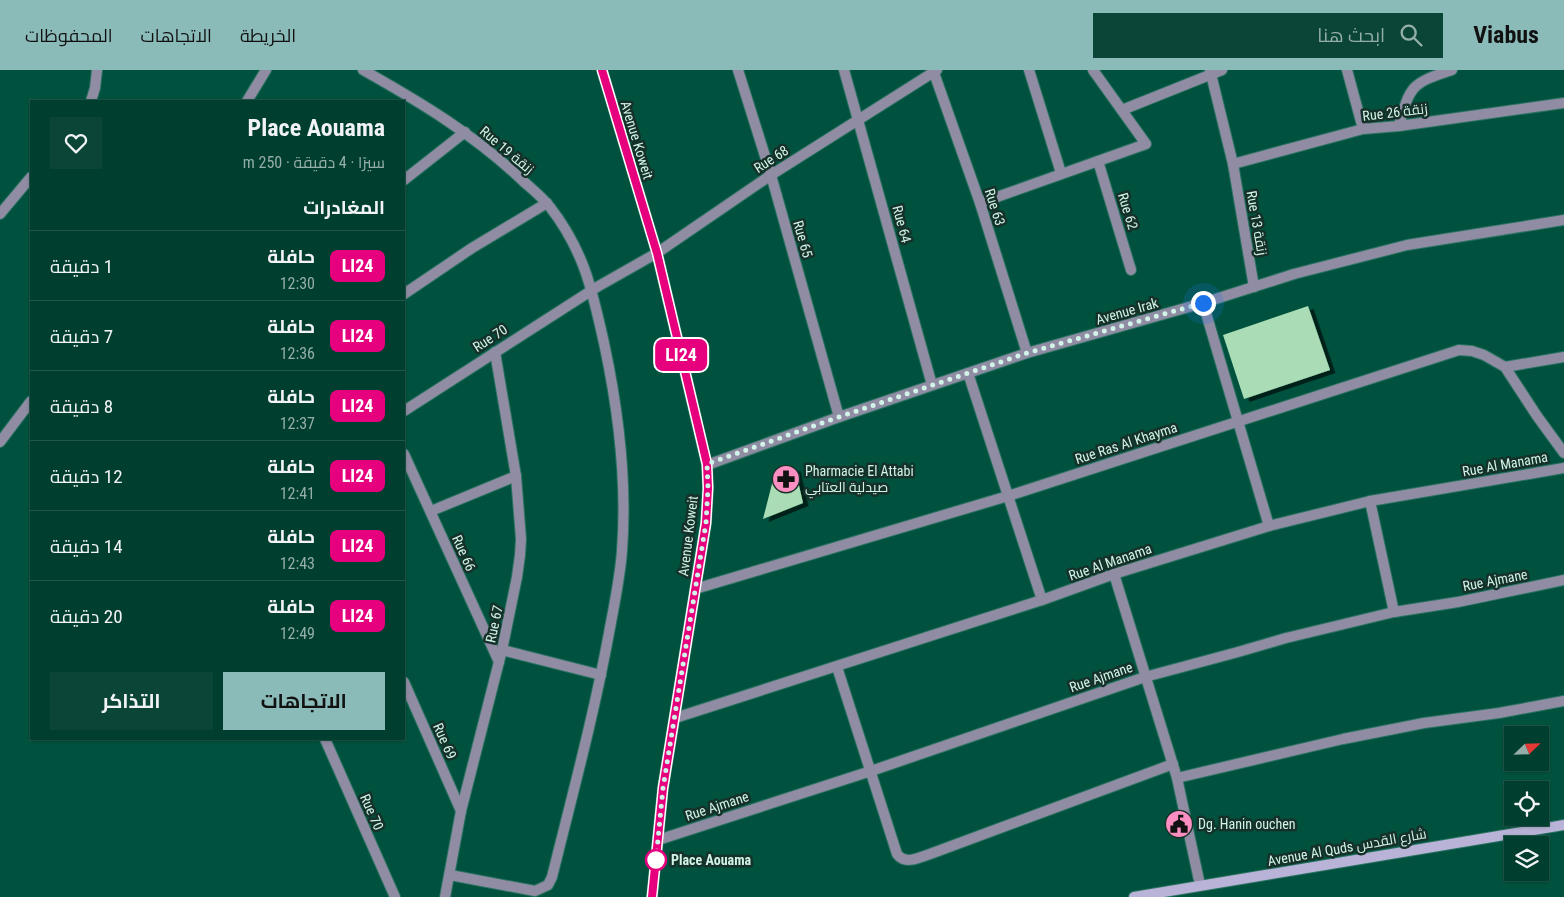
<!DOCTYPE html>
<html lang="ar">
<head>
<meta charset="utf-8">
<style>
	:root { --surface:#003e2f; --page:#0a4537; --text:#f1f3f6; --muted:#95aeaa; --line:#22574b; --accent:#8bbbb9 }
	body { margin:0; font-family:"Roboto Condensed",Cairo,sans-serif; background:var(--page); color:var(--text); direction:rtl; height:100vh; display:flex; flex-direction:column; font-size:19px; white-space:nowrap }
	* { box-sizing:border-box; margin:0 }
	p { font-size:16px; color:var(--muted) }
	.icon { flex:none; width:28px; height:28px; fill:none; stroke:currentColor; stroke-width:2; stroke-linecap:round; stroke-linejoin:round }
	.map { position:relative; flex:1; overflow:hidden; direction:ltr }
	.details { position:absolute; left:30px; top:30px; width:375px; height:640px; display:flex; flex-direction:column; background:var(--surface); border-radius:0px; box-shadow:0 1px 4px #0004,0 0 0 1px var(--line); direction:rtl }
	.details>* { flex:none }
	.badge { padding:0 10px; border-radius:8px; font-size:18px; line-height:32px }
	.needle { width:32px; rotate:67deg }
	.buttons { position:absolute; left:1504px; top:656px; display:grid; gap:10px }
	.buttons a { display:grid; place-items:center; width:45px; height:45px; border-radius:0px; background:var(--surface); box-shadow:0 1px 4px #0004,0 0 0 1px var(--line); font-size:25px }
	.you { position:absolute; width:25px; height:25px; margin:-12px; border:4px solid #fff; border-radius:50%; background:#1a73e8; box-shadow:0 0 0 8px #1a73e833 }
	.map>.badge { position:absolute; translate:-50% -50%; box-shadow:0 0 0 2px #fff }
	h2 { padding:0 20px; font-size:19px; line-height:45px }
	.round { display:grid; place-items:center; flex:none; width:52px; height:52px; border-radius:0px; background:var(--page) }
	.headline { display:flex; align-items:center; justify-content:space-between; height:85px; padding:0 20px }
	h1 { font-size:24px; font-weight:700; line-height:38px }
	.cta { display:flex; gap:10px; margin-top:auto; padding:10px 20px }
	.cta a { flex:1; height:58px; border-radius:0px; background:var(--accent); color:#111; font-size:20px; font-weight:700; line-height:58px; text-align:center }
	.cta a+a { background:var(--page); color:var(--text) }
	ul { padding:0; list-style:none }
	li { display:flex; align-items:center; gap:15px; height:70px; padding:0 20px; border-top:1px solid var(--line) }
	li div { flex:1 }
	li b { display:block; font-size:19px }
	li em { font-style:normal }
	li .badge { min-width:55px; font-weight:700; text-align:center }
	header { display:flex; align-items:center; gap:30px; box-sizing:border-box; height:70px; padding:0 25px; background:var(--accent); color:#111 }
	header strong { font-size:24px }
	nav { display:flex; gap:28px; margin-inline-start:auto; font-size:18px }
	.search { width:350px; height:45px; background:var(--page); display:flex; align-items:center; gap:12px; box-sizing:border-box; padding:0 18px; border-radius:0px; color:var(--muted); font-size:19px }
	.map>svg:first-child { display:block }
	.building { fill:#aaddb5; filter:url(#shadow) }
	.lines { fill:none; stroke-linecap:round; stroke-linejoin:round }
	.minor-casing { stroke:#2a7261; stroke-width:12 }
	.secondary-casing { stroke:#2a7261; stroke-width:12 }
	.minor { stroke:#8f8ca3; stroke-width:10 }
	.secondary { stroke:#b8b3d7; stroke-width:10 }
	.line-casing { stroke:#fff; stroke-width:11 }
	.line { stroke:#e6007e; stroke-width:8 }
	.walk { stroke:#d2f3e7; stroke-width:5; stroke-dasharray:0 9 }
	.stop-dot { fill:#fff; stroke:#e6007e; stroke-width:2.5 }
	.labels { text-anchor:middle; stroke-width:5; stroke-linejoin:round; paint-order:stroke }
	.street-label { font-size:14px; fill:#d2f3e7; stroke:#153129 }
	.poi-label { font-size:14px; fill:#d2f3e7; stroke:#153129; text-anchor:start }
	.stop-label { font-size:14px; font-weight:bold; fill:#d2f3e7; stroke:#153129; text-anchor:start }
</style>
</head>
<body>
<header>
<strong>Viabus</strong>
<div class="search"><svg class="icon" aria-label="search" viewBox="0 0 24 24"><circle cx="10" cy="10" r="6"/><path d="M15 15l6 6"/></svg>ابحث هنا</div>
<nav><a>الخريطة</a><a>الاتجاهات</a><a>المحفوظات</a></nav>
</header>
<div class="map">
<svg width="1564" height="827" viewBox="0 0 1564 827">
	<defs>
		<filter id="shadow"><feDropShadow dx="5.5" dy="3" stdDeviation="0" flood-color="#0009"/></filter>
	</defs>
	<rect width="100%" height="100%" fill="#00523f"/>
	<g class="building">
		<path d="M1308,236L1330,300L1244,329L1223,265Z"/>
		<path d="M795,398L803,433L763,449L774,406Z"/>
	</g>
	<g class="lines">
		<g class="minor-casing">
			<g id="minor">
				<path d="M363,0C420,32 475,65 523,111C532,119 542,127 550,137C584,181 592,219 604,273C618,338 627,414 622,481C620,508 614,536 609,563C594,645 572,726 552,807L548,815L535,821L450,805"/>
				<path d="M602,0L657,183L707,395L708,418L706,453L663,718L652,827"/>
				<path d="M738,0L771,105L839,347"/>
				<path d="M844,0L932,315"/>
				<path d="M933,0L980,133L1027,283"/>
				<path d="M1029,0L1061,103"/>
				<path d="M1210,0L1233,94L1254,217"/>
				<path d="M1347,0L1363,59"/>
				<path d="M91,31L95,18L97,0"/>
				<path d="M247,31L266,0"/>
				<path d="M1122,40L1222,0"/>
				<path d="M1399,56C1410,15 1412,13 1452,0"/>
				<path d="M1098,91L1131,200"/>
				<path d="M1233,94L1363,59L1399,56L1564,33"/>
				<path d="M404,110L465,62"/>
				<path d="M980,133L1146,74L1093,0"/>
				<path d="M0,144L31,107"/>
				<path d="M404,224L472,178L547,133"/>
				<path d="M1203,233L1269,456"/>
				<path d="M1505,297L1537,346L1564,383"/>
				<path d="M968,303L1042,530"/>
				<path d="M404,341L597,217L657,183L771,105L937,0"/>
				<path d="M0,372L31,331"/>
				<path d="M404,384L499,592"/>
				<path d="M707,395L839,347L1027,283L1203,233L1294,204L1407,175L1564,150"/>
				<path d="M1370,431L1394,542"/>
				<path d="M431,441L516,406"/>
				<path d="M1114,504L1177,708L1200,815"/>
				<path d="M695,519L1008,426L1459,280L1472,281L1484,285L1505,297L1564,287"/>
				<path d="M502,580L601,605"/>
				<path d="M837,597L897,784C905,795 918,788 930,784L1173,694"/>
				<path d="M404,612L461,741"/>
				<path d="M675,648L1042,530L1114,504L1269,456L1370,431L1564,398"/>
				<path d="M325,669L395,827"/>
				<path d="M1177,708L1343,669L1424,653L1499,643L1564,631"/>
				<path d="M658,770L871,701L1145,607L1238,582L1286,568L1394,542L1458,532L1564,510"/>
				<path d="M445,827L461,741L502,580L517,507L520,485L521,469L516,406L495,282"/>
			</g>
		</g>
		<g class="secondary-casing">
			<path id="secondary" d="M1134,827L1564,755"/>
		</g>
		<use href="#minor" class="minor"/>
		<use href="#secondary" class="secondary"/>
	</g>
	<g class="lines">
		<g class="line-casing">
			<path id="line" d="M602,0L657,183L707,394L708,418L706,453L663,718L652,827"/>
		</g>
		<use href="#line" class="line"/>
		<path class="walk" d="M656,790L663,718L706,453L708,418L707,394L839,347L1027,283L1203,233"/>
	</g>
	<defs>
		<g id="pharmacy-disc" transform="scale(1.4375)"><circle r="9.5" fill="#fc8fc2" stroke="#153129"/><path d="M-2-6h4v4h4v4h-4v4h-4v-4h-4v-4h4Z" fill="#111"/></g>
		<g id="civic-disc" transform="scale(1.4375)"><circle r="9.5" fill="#fc8fc2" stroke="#153129"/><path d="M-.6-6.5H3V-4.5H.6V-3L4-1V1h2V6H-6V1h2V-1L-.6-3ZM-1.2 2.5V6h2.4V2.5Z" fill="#111"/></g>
	</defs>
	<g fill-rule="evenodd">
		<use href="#pharmacy-disc" x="786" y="409"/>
		<use href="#civic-disc" x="1179" y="754"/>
	</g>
	<circle class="stop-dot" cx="656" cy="790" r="10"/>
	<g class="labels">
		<g class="street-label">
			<text transform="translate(1395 42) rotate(-7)" y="5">Rue 26 زنقة</text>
			<text transform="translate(637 70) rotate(73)" y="5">Avenue Koweit</text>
			<text transform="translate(507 80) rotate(40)" y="5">Rue 19 زنقة</text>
			<text transform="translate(771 89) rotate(-33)" y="5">Rue 68</text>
			<text transform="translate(995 137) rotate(72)" y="5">Rue 63</text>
			<text transform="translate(1128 141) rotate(73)" y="5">Rue 62</text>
			<text transform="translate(1257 153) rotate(80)" y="5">Rue 13 زنقة</text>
			<text transform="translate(902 154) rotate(75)" y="5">Rue 64</text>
			<text transform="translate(803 169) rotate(74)" y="5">Rue 65</text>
			<text transform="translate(1127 241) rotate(-16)" y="5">Avenue Irak</text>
			<text transform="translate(490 268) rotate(-33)" y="5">Rue 70</text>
			<text transform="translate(1126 373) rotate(-18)" y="5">Rue Ras Al Khayma</text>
			<text transform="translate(1505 394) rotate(-10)" y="5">Rue Al Manama</text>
			<text transform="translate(688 466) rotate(-83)" y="5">Avenue Koweit</text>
			<text transform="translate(464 483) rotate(66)" y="5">Rue 66</text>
			<text transform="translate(1110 492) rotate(-19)" y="5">Rue Al Manama</text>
			<text transform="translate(1495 510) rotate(-11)" y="5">Rue Ajmane</text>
			<text transform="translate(494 554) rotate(-78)" y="5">Rue 67</text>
			<text transform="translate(1101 607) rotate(-19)" y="5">Rue Ajmane</text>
			<text transform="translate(445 671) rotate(66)" y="5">Rue 69</text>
			<text transform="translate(717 736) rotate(-18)" y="5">Rue Ajmane</text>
			<text transform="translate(372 742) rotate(66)" y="5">Rue 70</text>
			<text transform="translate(1347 777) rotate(-10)" y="5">Avenue Al Quds شارع القدس</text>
		</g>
		<g class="poi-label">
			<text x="805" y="406">Pharmacie El Attabi<tspan x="805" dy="16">صيدلية العتابي</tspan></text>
			<text x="1198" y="759">Dg. Hanin ouchen</text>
		</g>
		<g class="stop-label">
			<text x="671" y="795">Place Aouama</text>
		</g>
	</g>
</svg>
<div class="buttons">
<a><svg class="needle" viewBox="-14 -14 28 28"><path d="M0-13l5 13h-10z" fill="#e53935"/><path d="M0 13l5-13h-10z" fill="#95aeaa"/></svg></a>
<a><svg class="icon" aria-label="locate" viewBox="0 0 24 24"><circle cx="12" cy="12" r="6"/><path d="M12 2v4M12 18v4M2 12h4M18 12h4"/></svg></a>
<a><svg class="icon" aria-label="layers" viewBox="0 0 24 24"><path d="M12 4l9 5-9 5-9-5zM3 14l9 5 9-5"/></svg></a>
</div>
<div class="you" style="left:1203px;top:233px"></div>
<b class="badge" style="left:681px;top:285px;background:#e6007e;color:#fff">LI24</b>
<section class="details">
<div class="headline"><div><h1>Place Aouama</h1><p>سيرًا · 4 دقيقة · 250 m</p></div><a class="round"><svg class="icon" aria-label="heart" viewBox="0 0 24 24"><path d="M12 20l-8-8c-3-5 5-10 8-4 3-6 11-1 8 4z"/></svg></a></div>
<h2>المغادرات</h2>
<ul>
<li><span class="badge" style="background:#e6007e;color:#fff">LI24</span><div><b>حافلة</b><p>12:30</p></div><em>1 دقيقة</em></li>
<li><span class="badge" style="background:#e6007e;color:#fff">LI24</span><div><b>حافلة</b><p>12:36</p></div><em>7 دقيقة</em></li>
<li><span class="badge" style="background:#e6007e;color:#fff">LI24</span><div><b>حافلة</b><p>12:37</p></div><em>8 دقيقة</em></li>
<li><span class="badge" style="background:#e6007e;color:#fff">LI24</span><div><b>حافلة</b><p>12:41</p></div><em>12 دقيقة</em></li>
<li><span class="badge" style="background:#e6007e;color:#fff">LI24</span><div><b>حافلة</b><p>12:43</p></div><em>14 دقيقة</em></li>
<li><span class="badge" style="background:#e6007e;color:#fff">LI24</span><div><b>حافلة</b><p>12:49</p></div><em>20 دقيقة</em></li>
</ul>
<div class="cta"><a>الاتجاهات</a><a>التذاكر</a></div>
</section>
</div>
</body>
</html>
